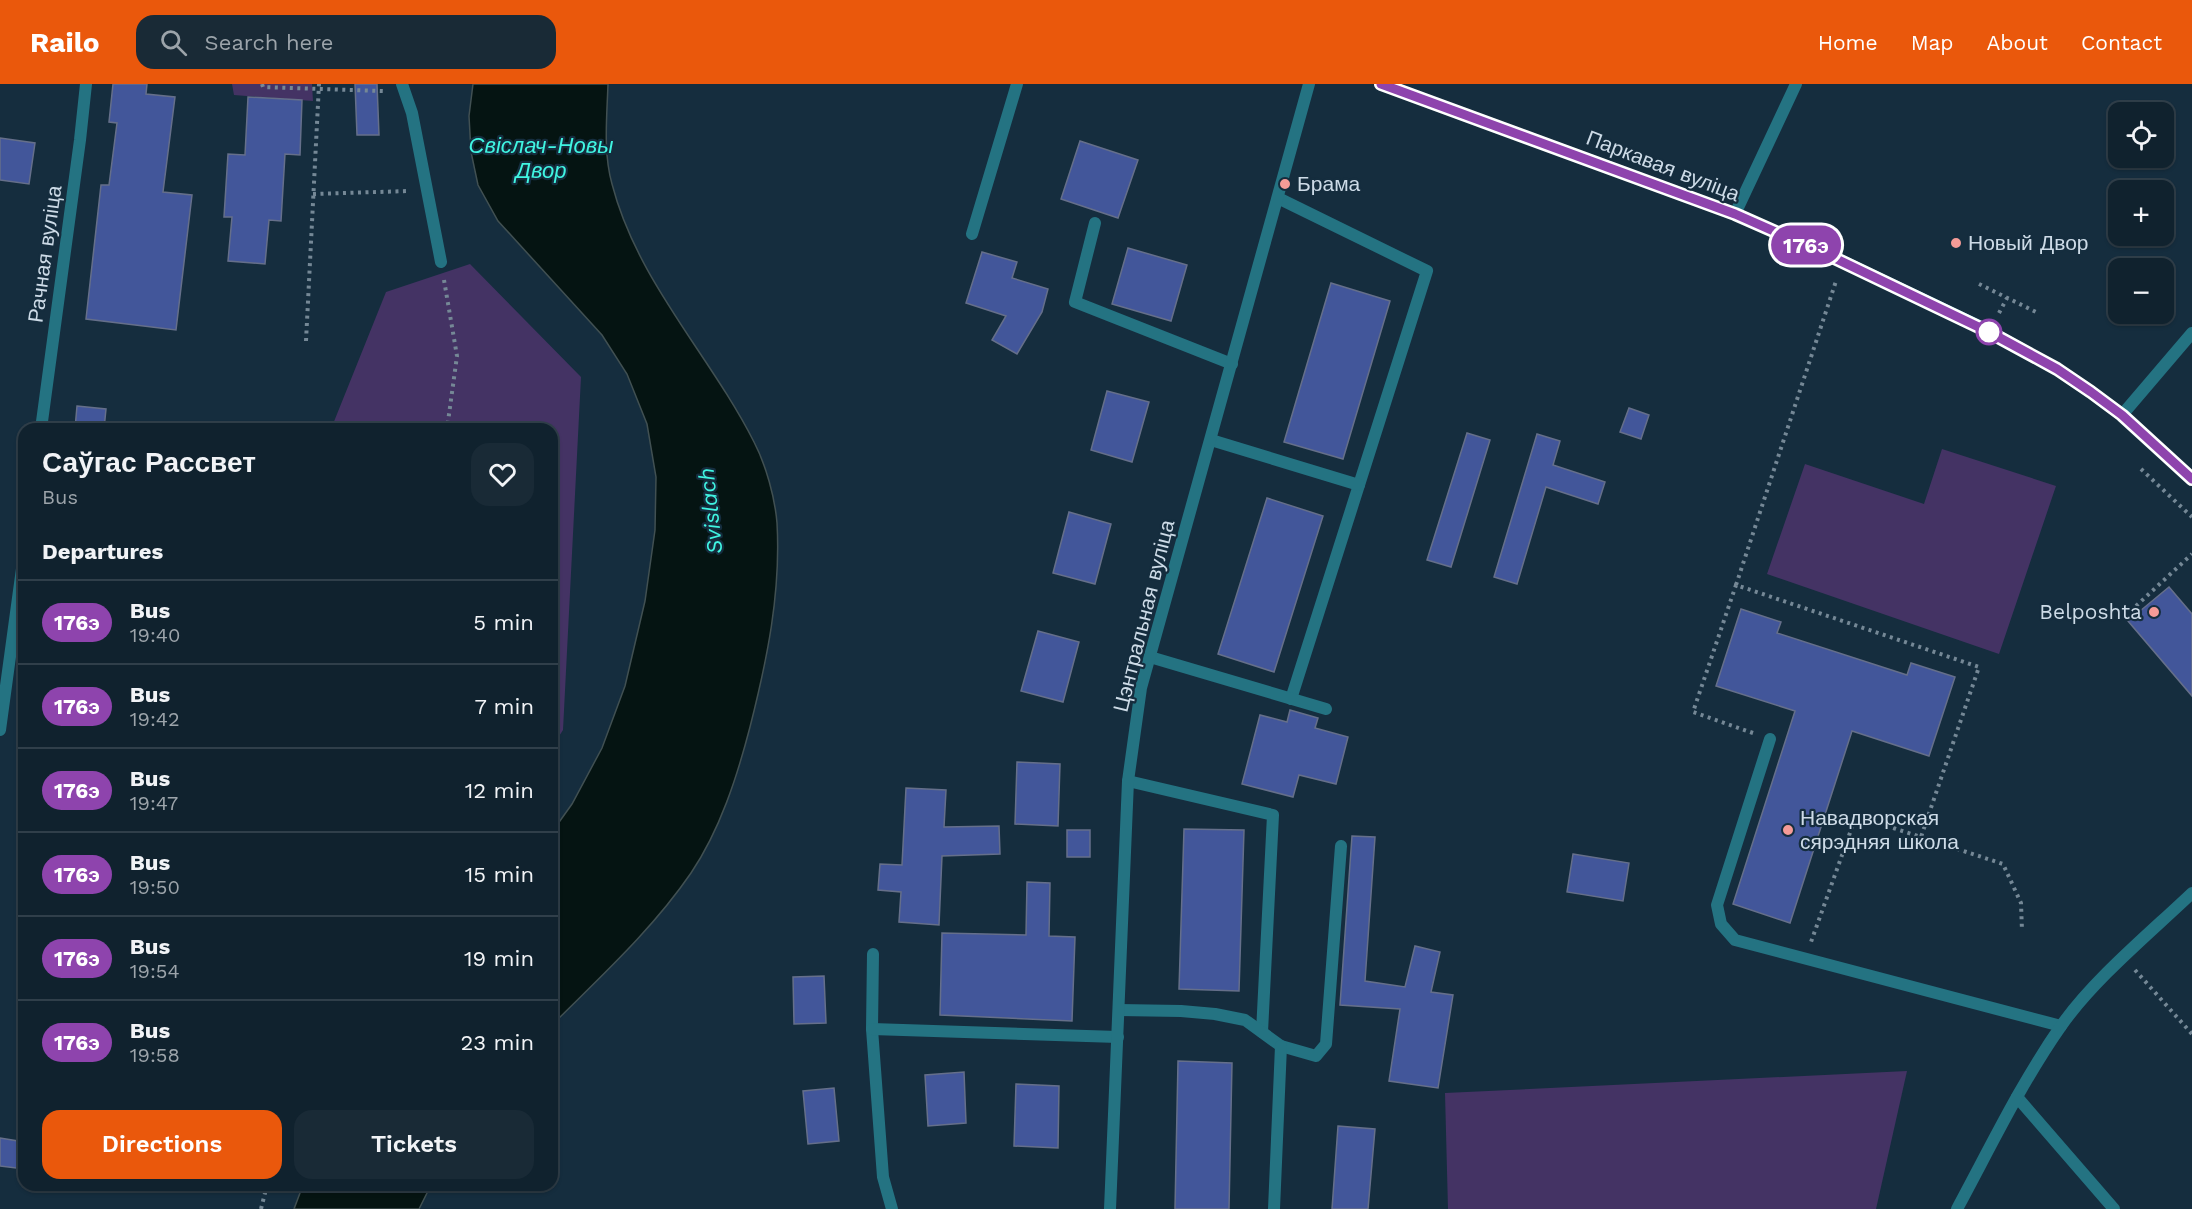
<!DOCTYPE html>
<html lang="en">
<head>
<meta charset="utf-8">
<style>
	:root { --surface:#10222e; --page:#192a36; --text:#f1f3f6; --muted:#9ca4aa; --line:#303f4a; --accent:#ea580c }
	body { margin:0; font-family:"Work Sans",sans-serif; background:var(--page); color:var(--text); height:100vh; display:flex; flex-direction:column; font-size:22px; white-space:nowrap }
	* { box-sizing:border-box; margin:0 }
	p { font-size:20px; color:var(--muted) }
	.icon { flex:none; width:33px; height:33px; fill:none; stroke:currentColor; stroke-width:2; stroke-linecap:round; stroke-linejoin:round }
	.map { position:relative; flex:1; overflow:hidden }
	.sheet { position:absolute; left:18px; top:339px; width:540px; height:768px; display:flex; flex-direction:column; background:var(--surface); border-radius:18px; box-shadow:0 2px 4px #0004,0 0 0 2px var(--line) }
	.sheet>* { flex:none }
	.badge { padding:0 12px; border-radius:20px; font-size:21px; line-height:39px }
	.fabs { position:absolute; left:2108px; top:18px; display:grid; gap:12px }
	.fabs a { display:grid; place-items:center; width:66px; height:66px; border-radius:12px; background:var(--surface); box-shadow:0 2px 4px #0004,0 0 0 2px var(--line); font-size:30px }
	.map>.badge { position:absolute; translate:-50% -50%; box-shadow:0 0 0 3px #fff }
	h2 { padding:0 24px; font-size:22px; line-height:54px }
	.round { display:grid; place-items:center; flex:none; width:63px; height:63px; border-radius:18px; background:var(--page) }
	.overview { display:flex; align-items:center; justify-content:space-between; height:102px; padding:0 24px }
	h1 { font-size:28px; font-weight:600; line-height:45px }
	.cta { display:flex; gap:12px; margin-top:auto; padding:12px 24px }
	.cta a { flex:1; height:69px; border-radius:18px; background:var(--accent); color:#fff; font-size:24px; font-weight:600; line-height:69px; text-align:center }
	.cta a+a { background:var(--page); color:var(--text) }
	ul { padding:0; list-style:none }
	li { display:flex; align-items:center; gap:18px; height:84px; padding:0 24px; border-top:2px solid var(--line) }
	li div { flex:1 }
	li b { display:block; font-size:22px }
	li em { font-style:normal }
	li .badge { min-width:66px; font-weight:700; text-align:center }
	header { display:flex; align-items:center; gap:36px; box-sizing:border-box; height:84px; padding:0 30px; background:var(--accent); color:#fff }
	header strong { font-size:28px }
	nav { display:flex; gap:33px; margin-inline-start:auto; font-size:21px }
	.search { width:420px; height:54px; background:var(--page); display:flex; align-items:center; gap:15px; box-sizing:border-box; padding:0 21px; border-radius:18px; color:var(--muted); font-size:22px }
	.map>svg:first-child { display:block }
	.green { fill:#443364 }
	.water { fill:#051412; stroke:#415052; stroke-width:1.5 }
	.building { fill:#42569a; stroke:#656f8a; stroke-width:1.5 }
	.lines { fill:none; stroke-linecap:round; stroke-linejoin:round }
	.path { stroke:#758896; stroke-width:4; stroke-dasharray:3 4.5; stroke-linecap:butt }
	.lane { stroke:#247382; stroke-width:12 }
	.street { stroke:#247382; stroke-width:12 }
	.secondary { stroke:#3599ac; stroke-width:12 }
	.line-casing { stroke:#fff; stroke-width:14 }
	.line { stroke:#8e44ad; stroke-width:9 }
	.poi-dot { fill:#f59b97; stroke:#152d3e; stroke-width:2 }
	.stop-dot { fill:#fff; stroke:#8e44ad; stroke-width:3 }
	.labels { text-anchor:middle; stroke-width:4.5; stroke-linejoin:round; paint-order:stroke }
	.street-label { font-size:21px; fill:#cddbe7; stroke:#152d3e }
	.poi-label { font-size:21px; fill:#cddbe7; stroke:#152d3e; text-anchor:start }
	.water-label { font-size:22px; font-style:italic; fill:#40f5e2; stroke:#152d3e }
</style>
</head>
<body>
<header>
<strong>Railo</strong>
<div class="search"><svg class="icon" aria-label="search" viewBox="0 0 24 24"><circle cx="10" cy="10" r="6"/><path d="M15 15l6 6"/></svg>Search here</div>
<nav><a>Home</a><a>Map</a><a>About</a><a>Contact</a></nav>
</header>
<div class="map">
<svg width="2192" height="1125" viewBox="0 0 2192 1125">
	<rect width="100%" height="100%" fill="#152d3e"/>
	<g class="green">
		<path d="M232,0H312L313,17L234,11Z"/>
		<path d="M470,180L581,293L563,646L552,663V345H331L386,208Z"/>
		<path d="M1942,365L2056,402L1999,570L1767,490L1805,380L1924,420Z"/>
		<path d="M1907,987L1876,1125H1448L1445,1009Z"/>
	</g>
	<g class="water">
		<path d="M473,0H608C607,32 603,68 612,100C637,197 710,271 754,358C766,381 775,414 777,439C781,509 767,576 750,643C737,693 720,746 691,789C652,846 600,893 552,941V748L572,720L602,664L625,602L645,517L655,446L656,393L647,340L627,290L602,251L498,137L478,101L471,68L469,32Z"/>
		<path d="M303,1101H431L419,1125H294Z"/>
	</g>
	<g class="building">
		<path d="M113,0H147L146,10L175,13L163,108L192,111L176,246L86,235L101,101H109L117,39L109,38Z"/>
		<path d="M355,0H377L379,51H357Z"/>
		<path d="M248,13L302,16L300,71L285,70L281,137L269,136L265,180L228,177L232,133H224L228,70L245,71Z"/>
		<path d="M0,54L35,59L29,100L0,96Z"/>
		<path d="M1080,57L1138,76L1118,134L1061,115Z"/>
		<path d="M1128,164L1187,181L1171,237L1112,220Z"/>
		<path d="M982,168L1017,178L1012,194L1048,205L1042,228L1017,270L992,256L1006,232L966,219Z"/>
		<path d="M1331,199L1390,217L1343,375L1284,358Z"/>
		<path d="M1107,307L1149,318L1132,378L1091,366Z"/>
		<path d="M77,322L106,325L104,345H75Z"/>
		<path d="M1629,324L1649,331L1641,355L1620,348Z"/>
		<path d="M1467,349L1490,356L1451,483L1427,476Z"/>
		<path d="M1537,350L1560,357L1553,381L1605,398L1598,420L1546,403L1517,500L1494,493Z"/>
		<path d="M1267,414L1323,432L1274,588L1218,570Z"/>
		<path d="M1069,428L1111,440L1095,500L1053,489Z"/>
		<path d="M2169,503L2192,530V612L2128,537Z"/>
		<path d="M1741,525L1781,538L1777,549L1907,591L1911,579L1955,593L1929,672L1852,647L1790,839L1733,820L1795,627L1716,602Z"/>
		<path d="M1038,547L1079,558L1063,618L1021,607Z"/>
		<path d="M1290,626L1318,634L1315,644L1348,653L1336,700L1299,691L1293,713L1242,700L1260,631L1287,638Z"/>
		<path d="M1017,678L1060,680L1058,742L1015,740Z"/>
		<path d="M906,704L946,706L944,743L999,742L1000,770L942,772L939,841L899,838L901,808L878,806L880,780L902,781Z"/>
		<path d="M1184,745L1244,746L1239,907L1179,905Z"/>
		<rect x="1067" y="746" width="23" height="27"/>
		<path d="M1352,752L1375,753L1365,897L1405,903L1415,862L1440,868L1431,908L1453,911L1438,1004L1389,997L1400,925L1340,921Z"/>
		<path d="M1573,770L1629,779L1623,817L1567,808Z"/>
		<path d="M1027,798L1050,799L1049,852L1075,853L1072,937L940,931L942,849L1026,851Z"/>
		<path d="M824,892L826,939L794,940L793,893Z"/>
		<path d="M1178,977L1232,979L1229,1125H1175Z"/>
		<path d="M964,988L966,1039L928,1042L925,991Z"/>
		<path d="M1016,1000L1059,1002L1058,1064L1014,1062Z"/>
		<path d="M834,1004L839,1057L808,1060L803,1007Z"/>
		<path d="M1338,1042L1375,1045L1368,1125H1332Z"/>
		<path d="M0,1054L24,1058V1085L0,1082Z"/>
	</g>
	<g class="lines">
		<g class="path">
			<path d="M262,0L263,3L383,7"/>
			<path d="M313,110L409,107"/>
			<path d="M444,196L457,272L447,345"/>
			<path d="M1979,200L2036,228"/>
			<path d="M1999,229L2007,214"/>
			<path d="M306,257L319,0"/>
			<path d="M2141,385L2192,433"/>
			<path d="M1736,501L1836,197"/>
			<path d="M2136,522L2192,470"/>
			<path d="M1753,649L1693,628L1736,501L1979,583L1921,753L1856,732L1811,858"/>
			<path d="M1921,753L2003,780L2021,819L2022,847"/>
			<path d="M2135,886L2192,950"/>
			<path d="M261,1125L267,1101"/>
		</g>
		<g class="lane">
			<path d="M402,0L412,29L441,178"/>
			<path d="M1278,114L1427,187L1291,615"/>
			<path d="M1735,130L1796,0"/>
			<path d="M1095,139L1075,218L1232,280"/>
			<path d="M972,150L1017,0"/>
			<path d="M2122,331L2192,249"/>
			<path d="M1211,356L1359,401"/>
			<path d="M1150,573L1326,625"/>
			<path d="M1770,655L1717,821L1721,840L1735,856L2061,942"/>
			<path d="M1128,697L1273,731L1262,948"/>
			<path d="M873,870L872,945L883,1093L892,1125"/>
			<path d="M1119,926L1181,927L1215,930L1245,936L1281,962L1316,972L1326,960L1341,762"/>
			<path d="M872,945L1118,953"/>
			<path d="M2017,1013L2114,1125"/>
			<path d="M1274,1125L1281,962"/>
		</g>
		<g class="street">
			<path d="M41,345L80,56L86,0"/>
			<path d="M0,646L24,470"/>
			<path d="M1110,1125L1128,697L1141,604L1309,0"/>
			<path d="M1957,1125C1990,1064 2021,999 2061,942C2094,895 2150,849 2192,809"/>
		</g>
		<path class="secondary" d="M1381,0L1735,130L1842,177L1989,247L2057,285L2091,308L2122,331L2192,395"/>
	</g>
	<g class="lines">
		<g class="line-casing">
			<path id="line" d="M1381,0L1735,130L1828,171L1989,248L2057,285L2091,308L2122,331L2192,395"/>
		</g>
		<use href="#line" class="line"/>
	</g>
	<g class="poi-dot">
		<circle cx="1285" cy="100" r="6"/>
		<circle cx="1956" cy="159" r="6"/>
		<circle cx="2154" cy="528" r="6"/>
		<circle cx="1788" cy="746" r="6"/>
	</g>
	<circle class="stop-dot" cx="1989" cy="248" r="12"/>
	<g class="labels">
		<g class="street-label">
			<text transform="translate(1663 82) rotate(21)" y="7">Паркавая вуліца</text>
			<text transform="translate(45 170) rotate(-82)" y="7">Рачная вуліца</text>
			<text transform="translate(1144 532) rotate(-76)" y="7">Цэнтральная вуліца</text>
		</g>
		<g class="poi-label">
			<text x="1297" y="107">Брама</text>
			<text x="1968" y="166">Новый Двор</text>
			<text x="2142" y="535" text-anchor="end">Belposhta</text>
			<text x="1800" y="741">Навадворская<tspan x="1800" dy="24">сярэдняя школа</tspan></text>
		</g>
		<g class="water-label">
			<text x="541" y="69">Свіслач-Новы<tspan x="541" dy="25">Двор</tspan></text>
			<text transform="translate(710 427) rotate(-96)" y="8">Svislach</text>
		</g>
	</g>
</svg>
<div class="fabs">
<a><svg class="icon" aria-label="locate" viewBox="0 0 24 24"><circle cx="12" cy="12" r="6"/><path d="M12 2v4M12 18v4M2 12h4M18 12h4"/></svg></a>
<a>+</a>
<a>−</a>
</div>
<b class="badge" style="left:1806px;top:161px;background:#8e44ad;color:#fff">176э</b>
<section class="sheet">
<div class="overview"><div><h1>Саўгас Рассвет</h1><p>Bus</p></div><a class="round"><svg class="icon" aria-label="heart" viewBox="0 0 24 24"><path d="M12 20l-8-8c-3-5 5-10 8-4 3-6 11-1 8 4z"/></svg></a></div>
<h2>Departures</h2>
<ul>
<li><span class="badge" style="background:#8e44ad;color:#fff">176э</span><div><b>Bus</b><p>19:40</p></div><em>5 min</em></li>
<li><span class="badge" style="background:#8e44ad;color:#fff">176э</span><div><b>Bus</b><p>19:42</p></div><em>7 min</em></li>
<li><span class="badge" style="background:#8e44ad;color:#fff">176э</span><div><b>Bus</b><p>19:47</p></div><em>12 min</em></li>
<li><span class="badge" style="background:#8e44ad;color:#fff">176э</span><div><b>Bus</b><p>19:50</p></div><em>15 min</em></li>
<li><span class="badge" style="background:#8e44ad;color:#fff">176э</span><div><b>Bus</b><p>19:54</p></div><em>19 min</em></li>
<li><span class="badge" style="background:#8e44ad;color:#fff">176э</span><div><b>Bus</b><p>19:58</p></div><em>23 min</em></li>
</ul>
<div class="cta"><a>Directions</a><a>Tickets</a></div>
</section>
</div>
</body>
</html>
